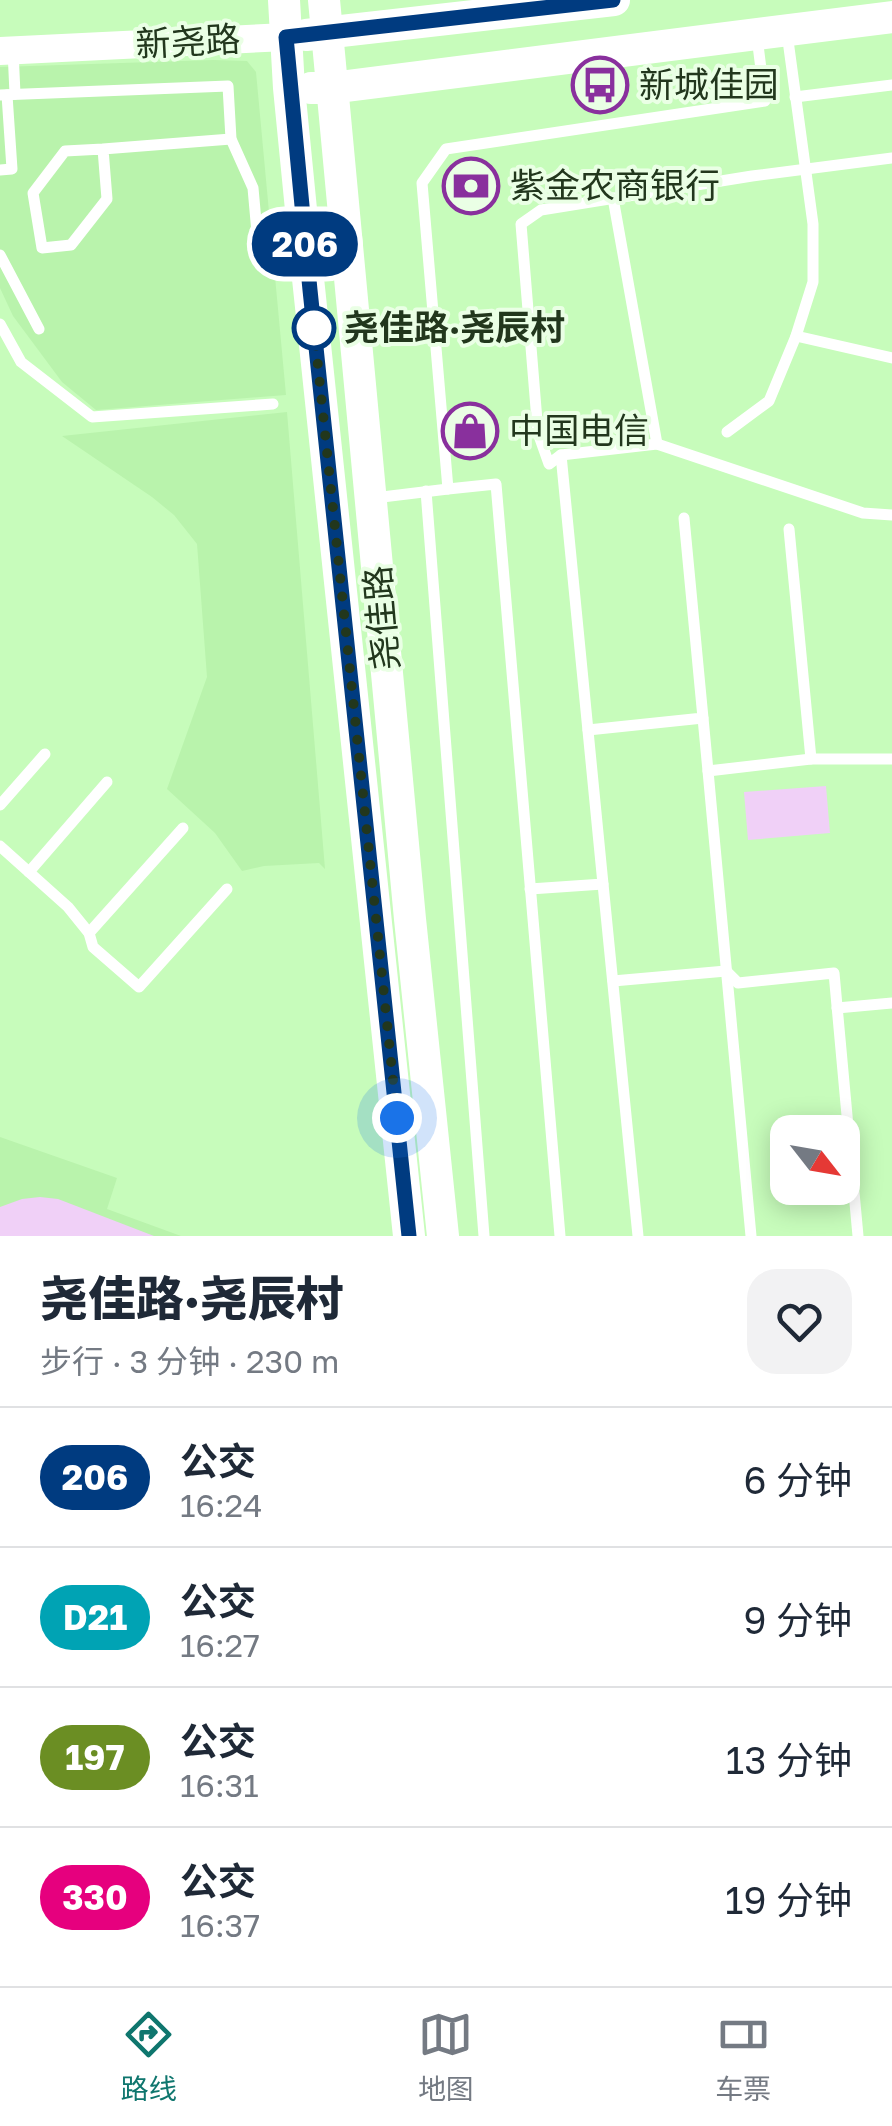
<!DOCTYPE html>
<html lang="zh">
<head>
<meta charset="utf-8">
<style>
	:root { --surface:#fff; --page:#f2f2f3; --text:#1f2937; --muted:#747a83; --line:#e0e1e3; --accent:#0f766e }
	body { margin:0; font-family:"Golos Text","Noto Sans SC",sans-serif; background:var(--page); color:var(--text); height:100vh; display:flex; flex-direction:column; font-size:38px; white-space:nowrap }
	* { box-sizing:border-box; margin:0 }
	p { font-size:32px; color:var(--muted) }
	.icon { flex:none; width:55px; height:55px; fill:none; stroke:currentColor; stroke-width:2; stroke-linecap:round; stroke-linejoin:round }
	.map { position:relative; height:1236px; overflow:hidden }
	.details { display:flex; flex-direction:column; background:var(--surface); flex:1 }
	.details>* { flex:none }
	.badge { padding:0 20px; border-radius:32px; font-size:35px; line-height:65px }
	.needle { width:65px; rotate:121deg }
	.fabs { position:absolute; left:770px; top:1115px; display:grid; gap:20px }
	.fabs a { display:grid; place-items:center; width:90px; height:90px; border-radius:20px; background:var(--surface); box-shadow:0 5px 25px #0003; font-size:50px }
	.you { position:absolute; width:50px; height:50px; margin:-25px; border:8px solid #fff; border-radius:50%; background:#1a73e8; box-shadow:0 0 0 15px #1a73e833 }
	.map>.badge { position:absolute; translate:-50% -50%; box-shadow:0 0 0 5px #fff }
	.round { display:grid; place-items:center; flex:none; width:105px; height:105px; border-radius:30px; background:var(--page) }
	.headline { display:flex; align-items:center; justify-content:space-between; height:170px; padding:0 40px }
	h1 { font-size:48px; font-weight:800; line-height:75px }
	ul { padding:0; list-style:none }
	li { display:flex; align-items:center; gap:30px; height:140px; padding:0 40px; border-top:2px solid var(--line) }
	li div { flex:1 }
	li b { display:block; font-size:38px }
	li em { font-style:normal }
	li .badge { min-width:110px; font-weight:700; text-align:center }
	.menu { display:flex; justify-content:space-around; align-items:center; height:140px; border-top:2px solid var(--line); background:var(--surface); font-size:28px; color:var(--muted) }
	.menu a { display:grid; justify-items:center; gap:5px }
	.menu .selected { color:var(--accent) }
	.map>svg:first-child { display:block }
	.built { fill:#b9f3ac }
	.green { fill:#f0d0f7 }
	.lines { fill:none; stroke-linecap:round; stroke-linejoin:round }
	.service { stroke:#fff; stroke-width:11 }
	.tertiary { stroke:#fff; stroke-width:28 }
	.secondary { stroke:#fff; stroke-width:32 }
	.line-casing { stroke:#fff; stroke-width:22 }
	.line { stroke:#003b80; stroke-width:15 }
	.walk { stroke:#22371d; stroke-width:10; stroke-dasharray:0 18 }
	.stop-dot { fill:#fff; stroke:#003b80; stroke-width:5 }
	.labels { text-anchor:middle; stroke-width:8; stroke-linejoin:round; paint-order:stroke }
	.street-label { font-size:35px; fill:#22371d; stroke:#eaffe5 }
	.poi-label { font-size:35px; fill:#22371d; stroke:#eaffe5; text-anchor:start }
	.stop-label { font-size:35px; font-weight:bold; fill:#22371d; stroke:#eaffe5; text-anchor:start }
</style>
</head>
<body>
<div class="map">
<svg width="892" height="1236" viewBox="0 0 892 1236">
	<rect width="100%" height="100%" fill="#c7fcbb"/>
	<g class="built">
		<path d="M213,60L247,61L256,72L286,395L96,410L62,382L13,316L0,288V67Z"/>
		<path d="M287,412L325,869L319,863L264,866L242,871L215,833L167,789L207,677L197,544L174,515L152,497L62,436Z"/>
		<path d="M0,1137L117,1178L107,1209L181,1236H0Z"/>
	</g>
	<g class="green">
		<path d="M826,786L830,833L748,840L744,792Z"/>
		<path d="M40,1197L58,1199L154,1236H0V1207L22,1199Z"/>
	</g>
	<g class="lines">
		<g class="service">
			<path d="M13,50L15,94"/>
			<path d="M0,95L228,86L231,139L253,188L259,255L301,251"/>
			<path d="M795,97L892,85"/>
			<path d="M103,149L65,151L33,193L42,248L71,245L107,199L103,149L231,139"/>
			<path d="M892,158L752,176L541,210L521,224L538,433L549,464L561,455L657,444L863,513L892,515"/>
			<path d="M0,170L12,169L7,95"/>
			<path d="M613,198L657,444"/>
			<path d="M0,255L39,329"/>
			<path d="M0,324L21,362L92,417L273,404"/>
			<path d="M796,336L892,358"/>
			<path d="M727,432L769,401L796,336L813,282V224L787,33"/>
			<path d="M448,489L496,484L560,1236"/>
			<path d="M426,491L484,1236"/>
			<path d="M374,498L448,489L422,183L446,149L765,101L757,37"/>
			<path d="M789,529L811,759"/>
			<path d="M703,718L708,771"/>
			<path d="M588,730L703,718L684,518"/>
			<path d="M0,805L45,754"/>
			<path d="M0,846L68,907L89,933L93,947L139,987L227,889"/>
			<path d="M29,872L107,782"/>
			<path d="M603,884L638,1236"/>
			<path d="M530,889L603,884L561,455"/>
			<path d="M89,933L183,828"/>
			<path d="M613,981L726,971L738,983L834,973L858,1236"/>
			<path d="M837,1008L892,1003"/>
			<path d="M751,1236L708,771L811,759H892"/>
		</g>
		<path class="tertiary" d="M0,51L286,37"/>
		<g class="secondary">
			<path d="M284,0L289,88L305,250L409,1236"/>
			<path d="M324,0L410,919L443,1236"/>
			<path d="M306,35L614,0"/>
			<path d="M311,88H331L892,17"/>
		</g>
	</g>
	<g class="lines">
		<g class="line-casing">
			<path id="line" d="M409,1236L310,290L286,37L613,0"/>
		</g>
		<use href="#line" class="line"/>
		<path class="walk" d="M314,328L397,1118"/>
	</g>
	<defs>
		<g id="bus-ring" transform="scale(2.875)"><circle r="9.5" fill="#eaffe5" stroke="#89309d" stroke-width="1.5"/><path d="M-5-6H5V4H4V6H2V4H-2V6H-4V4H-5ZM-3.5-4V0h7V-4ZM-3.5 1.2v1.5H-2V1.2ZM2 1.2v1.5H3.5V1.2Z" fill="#89309d"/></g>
		<g id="bank-ring" transform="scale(2.875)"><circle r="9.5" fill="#eaffe5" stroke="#89309d" stroke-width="1.5"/><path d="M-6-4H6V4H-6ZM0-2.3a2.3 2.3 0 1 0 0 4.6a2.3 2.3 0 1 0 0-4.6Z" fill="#89309d"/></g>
		<g id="shop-ring" transform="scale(2.875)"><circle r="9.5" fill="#eaffe5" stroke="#89309d" stroke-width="1.5"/><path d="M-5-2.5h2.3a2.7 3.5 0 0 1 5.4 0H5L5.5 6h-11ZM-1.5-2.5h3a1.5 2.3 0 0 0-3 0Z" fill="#89309d"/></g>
	</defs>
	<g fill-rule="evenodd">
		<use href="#bus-ring" x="600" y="85"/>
		<use href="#bank-ring" x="471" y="186"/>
		<use href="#shop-ring" x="470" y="431"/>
	</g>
	<circle class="stop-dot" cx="314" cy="328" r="20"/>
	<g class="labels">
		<g class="street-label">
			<text transform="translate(188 42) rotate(-3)" y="12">新尧路</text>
			<text transform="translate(382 618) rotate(-95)" y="12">尧佳路</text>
		</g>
		<g class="poi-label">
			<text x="639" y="97">新城佳园</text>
			<text x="510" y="198">紫金农商银行</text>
			<text x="509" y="443">中国电信</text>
		</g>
		<g class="stop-label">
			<text x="344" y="340">尧佳路·尧辰村</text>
		</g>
	</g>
</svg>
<div class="fabs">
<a><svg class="needle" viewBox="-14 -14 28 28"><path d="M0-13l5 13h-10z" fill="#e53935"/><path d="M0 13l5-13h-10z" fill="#747a83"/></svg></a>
</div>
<div class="you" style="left:397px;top:1118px"></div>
<b class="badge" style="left:305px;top:244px;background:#003b80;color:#fff">206</b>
</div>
<section class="details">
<div class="headline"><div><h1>尧佳路·尧辰村</h1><p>步行 · 3 分钟 · 230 m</p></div><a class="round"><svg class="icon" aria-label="heart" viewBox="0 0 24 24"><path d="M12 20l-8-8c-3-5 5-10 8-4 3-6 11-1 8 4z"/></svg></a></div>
<ul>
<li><span class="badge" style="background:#003b80;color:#fff">206</span><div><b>公交</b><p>16:24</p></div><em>6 分钟</em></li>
<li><span class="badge" style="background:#00a3b4;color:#fff">D21</span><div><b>公交</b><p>16:27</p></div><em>9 分钟</em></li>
<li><span class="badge" style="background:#6b8e23;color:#fff">197</span><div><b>公交</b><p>16:31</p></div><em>13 分钟</em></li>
<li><span class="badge" style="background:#e6007e;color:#fff">330</span><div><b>公交</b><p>16:37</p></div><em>19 分钟</em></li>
</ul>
</section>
<nav class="menu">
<a class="selected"><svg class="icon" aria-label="directions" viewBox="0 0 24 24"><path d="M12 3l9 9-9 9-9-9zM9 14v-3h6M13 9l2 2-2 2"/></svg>路线</a>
<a><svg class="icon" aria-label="map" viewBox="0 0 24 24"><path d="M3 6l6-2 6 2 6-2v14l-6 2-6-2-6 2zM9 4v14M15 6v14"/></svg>地图</a>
<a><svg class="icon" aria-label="tickets" viewBox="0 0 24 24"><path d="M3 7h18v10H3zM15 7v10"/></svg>车票</a>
</nav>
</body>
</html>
